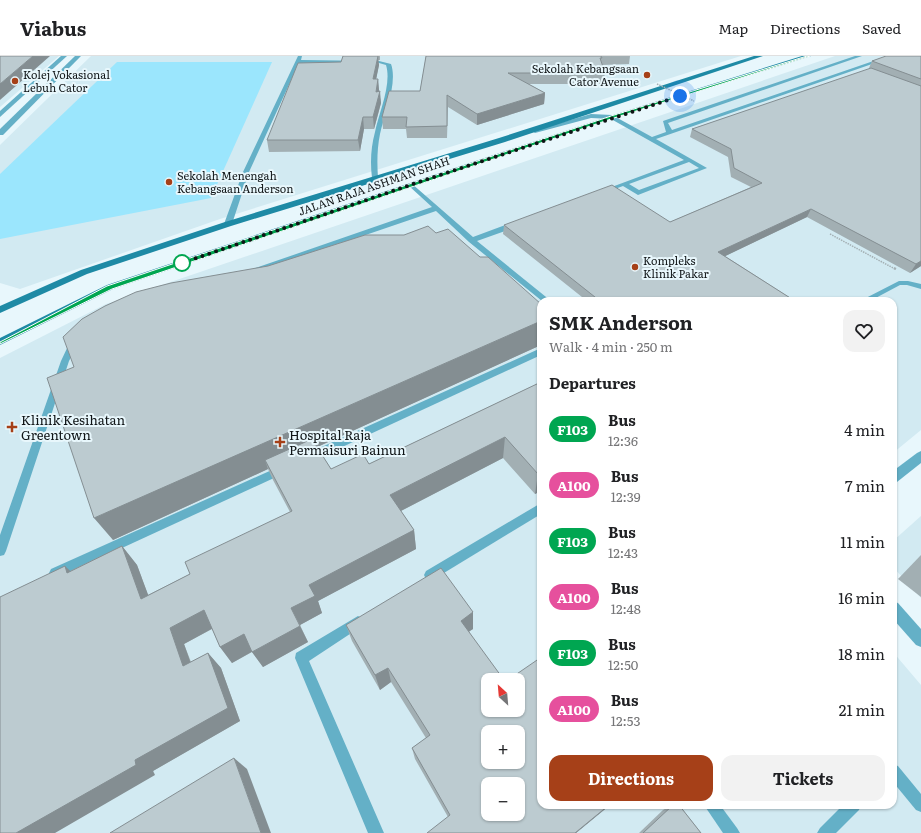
<!DOCTYPE html>
<html lang="en">
<head>
<meta charset="utf-8">
<style>
	:root { --surface:#fff; --page:#f2f2f2; --text:#202124; --muted:#757577; --line:#e0e0e0; --accent:#a64018 }
	body { margin:0; font-family:Literata,serif; background:var(--page); color:var(--text); height:100vh; display:flex; flex-direction:column; font-size:15px; white-space:nowrap }
	* { box-sizing:border-box; margin:0 }
	p { font-size:13px; color:var(--muted) }
	.icon { flex:none; width:22px; height:22px; fill:none; stroke:currentColor; stroke-width:2; stroke-linecap:round; stroke-linejoin:round }
	.map { position:relative; flex:1; overflow:hidden }
	.side { position:absolute; left:537px; top:241px; width:360px; height:512px; display:flex; flex-direction:column; background:var(--surface); border-radius:12px; box-shadow:0 1px 3px #0004 }
	.side>* { flex:none }
	.badge { padding:0 8px; border-radius:13px; font-size:14px; line-height:26px }
	.needle { width:26px; rotate:334deg }
	.controls { position:absolute; left:481px; top:617px; display:grid; gap:8px }
	.controls a { display:grid; place-items:center; width:44px; height:44px; border-radius:8px; background:var(--surface); box-shadow:0 1px 3px #0004; font-size:20px }
	.you { position:absolute; width:20px; height:20px; margin:-10px; border:3px solid #fff; border-radius:50%; background:#1a73e8; box-shadow:0 0 0 6px #1a73e833 }
	.map>.badge { position:absolute; translate:-50% -50%; box-shadow:0 0 0 2px #fff }
	h2 { padding:0 12px; font-size:15px; line-height:36px }
	.round { display:grid; place-items:center; flex:none; width:42px; height:42px; border-radius:12px; background:var(--page) }
	.head { display:flex; align-items:center; justify-content:space-between; height:68px; padding:0 12px }
	h1 { font-size:19px; font-weight:700; line-height:30px }
	.primary-button { display:flex; gap:8px; margin-top:auto; padding:8px 12px }
	.primary-button a { flex:1; height:46px; border-radius:12px; background:var(--accent); color:#fff; font-size:16px; font-weight:700; line-height:46px; text-align:center }
	.primary-button a+a { background:var(--page); color:var(--text) }
	ul { padding:0; list-style:none }
	li { display:flex; align-items:center; gap:12px; height:56px; padding:0 12px }
	li div { flex:1 }
	li b { display:block; font-size:15px }
	li em { font-style:normal }
	li .badge { min-width:44px; font-weight:700; text-align:center }
	header { display:flex; align-items:center; gap:24px; box-sizing:border-box; height:56px; padding:0 20px; background:var(--surface); border-bottom:1px solid var(--line) }
	header strong { font-size:19px }
	nav { display:flex; gap:22px; margin-inline-start:auto; font-size:14px }
	.map>svg:first-child { display:block }
	.built { fill:#d2eaf2; fill-rule:evenodd }
	.green { fill:#9be6fd }
	.lines { fill:none; stroke-linecap:round; stroke-linejoin:round }
	.path-far1 { stroke:#a4b0b4; stroke-width:1.5; stroke-dasharray:1.5 1; stroke-linecap:butt }
	.path { stroke:#a4b0b4; stroke-width:2; stroke-dasharray:2.5 1.5; stroke-linecap:butt }
	.lane { fill:#64b0c7; fill-rule:evenodd }
	.street { fill:#64b0c7; fill-rule:evenodd }
	.secondary { fill:#1e8aa5; fill-rule:evenodd }
	.path-bridge { stroke:#a4b0b4; stroke-width:1.5; stroke-dasharray:1.5 1; stroke-linecap:butt }
	.wall { fill:#a2afb3 }
	.shaded-wall { fill:#848e92 }
	.building { fill:#bccbd0; stroke:#848e92; fill-rule:evenodd }
	.line { fill:#00a651; stroke:#fff }
	.walk { stroke:#0f1416; stroke-width:4; stroke-dasharray:0 7.2 }
	.poi-dot { fill:#a64018; stroke:#e8f7fc; stroke-width:1.5 }
	.stop-dot { fill:#fff; stroke:#00a651; stroke-width:2 }
	.labels { text-anchor:middle; stroke-width:4; stroke-linejoin:round; paint-order:stroke }
	.far-poi-label { font-size:11px; fill:#0f1416; stroke:#e8f7fc; text-anchor:start }
	.far-street-label { font-size:11px; fill:#0f1416; stroke:#e8f7fc }
	.poi-label { font-size:13px; fill:#0f1416; stroke:#e8f7fc; text-anchor:start }
</style>
</head>
<body>
<header>
<strong>Viabus</strong>
<nav><a>Map</a><a>Directions</a><a>Saved</a></nav>
</header>
<div class="map">
<svg width="921" height="777" viewBox="0 0 921 777">
	<rect width="100%" height="100%" fill="#e8f7fc"/>
	<g class="built">
		<path d="M0,0H59L0,51Z"/>
		<path d="M91,0H741L220,163L20,233L0,227V89Z"/>
		<path d="M835,0H921V374L893,397V245H541V749H893V596L921,629V777H0V302L106,248ZM488,624H518V654H488ZM488,676H518V706H488ZM488,728H518V758H488Z"/>
		<path d="M921,460V542L893,511V485Z"/>
	</g>
	<path class="green" d="M117,6H272L211,142L0,183V118Z"/>
	<g class="lines">
		<path class="path-far1" d="M830,178L895,213"/>
		<path class="path" d="M894,212L896,213"/>
		<g class="lane">
			<path d="M298,0H302L301,4L379,5L391,8C398,27 384,59 380,78C377,93 377,107 378,122L375,124L372,122C370,106 371,91 375,76C379,56 392,28 386,9L379,7H299L249,116L232,168L228,170H225L224,168L243,116Z"/>
			<path d="M855,0H862L668,67L672,74L888,0H895L656,83L707,112L638,139L623,130L604,137L601,135L684,104L611,63L591,62L535,77L532,75L591,58L612,59L652,81L666,76L663,65ZM689,106L699,112L639,134L629,128Z"/>
			<path d="M411,127L473,181L513,166H519V170L477,185L551,245H542L469,186L436,155L254,217H251L247,215L432,151L409,130L408,129Z"/>
			<path d="M899,225H908L921,228V233L907,229H900L870,245H860Z"/>
			<path d="M76,283L80,286L76,291L69,305L6,495L4,499L0,500V479L61,305L69,288Z"/>
			<path d="M541,292V299L312,405H304L303,402L304,399Z"/>
			<path d="M283,409L287,410L288,413L287,416L59,521L55,522L51,521L49,517L51,513Z"/>
			<path d="M541,447V458L434,523L430,524L426,523L424,519L426,515Z"/>
			<path d="M358,560L362,562L364,566L362,570L309,605L384,777H368L295,602L296,597Z"/>
			<path d="M893,708L898,710L921,738V756L916,754L893,726Z"/>
			<path d="M704,749H720L737,772L740,777H723Z"/>
			<path d="M843,749H861L859,754L836,777H817L820,772Z"/>
		</g>
		<g class="street">
			<path d="M61,0H67L0,61V55Z"/>
			<path d="M75,0H81L3,79H0V73Z"/>
			<path d="M921,395V407L897,426L893,427V415L917,397Z"/>
			<path d="M893,545L898,547L921,573V591L916,589L893,563Z"/>
		</g>
		<g class="secondary">
			<path d="M754,0H763L505,86L231,170L87,218L0,257V250L81,214L225,166L499,82Z"/>
			<path d="M802,0H811L614,62L113,233L0,289V282L107,229L610,60Z"/>
		</g>
		<path class="path-bridge" d="M657,28L694,45"/>
	</g>
	<g class="wall">
		<path d="M343,0H380V4H378L379,9L376,23H378L379,36L381,47L374,73H364L360,95L269,96L267,84L341,6Z"/>
		<path d="M426,0H630L629,8L602,9L605,17L603,28H529L545,37L544,48L477,69L448,51L447,82H407L406,73H383L382,61L420,35Z"/>
		<path d="M921,0V210L910,217L807,161L725,200L795,245H587L503,178L504,169L670,166L751,131L731,121L728,101L690,81L692,73L870,13L869,12L872,5Z"/>
		<path d="M436,177L480,201L541,248V289L317,391L331,413L369,408L541,326V435L535,438L503,402L401,455L414,474L416,493L318,545L322,557L300,569L308,586L263,611L252,596L232,607L220,591L212,573L184,588L191,606L208,597L221,612L240,665L153,715L155,719L70,515L122,490L137,509L148,539L190,518L290,456L273,424L268,413L113,484L74,311L268,210L404,179Z"/>
		<path d="M921,499V541L898,523Z"/>
		<path d="M473,556V573L469,575L541,749H610L576,777L448,761L415,703L412,692L426,682L391,626L380,634L352,585L346,569Z"/>
		<path d="M672,749H679L701,777H639L663,754Z"/>
	</g>
	<g class="shaded-wall">
		<path d="M33,0H50L0,44V28Z"/>
		<path d="M378,0L379,9L374,34L373,23Z"/>
		<path d="M378,23L379,34L377,47L376,36Z"/>
		<path d="M380,35L381,47L374,73L373,61Z"/>
		<path d="M545,37L544,48L477,69V58Z"/>
		<path d="M363,61L364,73L360,95L358,84Z"/>
		<path d="M811,153L807,161L715,205L718,196Z"/>
		<path d="M921,205V210L910,217L916,208Z"/>
		<path d="M541,265V289L269,413L265,404L268,413L113,484L94,462Z"/>
		<path d="M505,381L503,402L393,459L390,439Z"/>
		<path d="M541,416V435L535,438L538,418Z"/>
		<path d="M414,474L416,493L318,545L322,557L300,569L291,552L309,529Z"/>
		<path d="M122,490L137,509L156,560L141,543Z"/>
		<path d="M65,510L84,528L67,517Z"/>
		<path d="M204,554L217,570L184,588L197,625L183,610L170,572Z"/>
		<path d="M473,556V573L461,581V565Z"/>
		<path d="M300,570L308,586L263,611L252,596Z"/>
		<path d="M244,578L255,594L232,607L220,591Z"/>
		<path d="M208,597L221,612L240,665L153,715L155,719L55,777H16L135,704Z"/>
		<path d="M388,612L391,626L380,634L375,619Z"/>
		<path d="M234,702L247,713L271,777H261Z"/>
		<path d="M609,749H610L576,777H575Z"/>
	</g>
	<g class="building">
		<path d="M0,0H33L0,28Z"/>
		<path d="M343,0H378L373,23H378L376,36L380,35L373,61H363L358,84H267L298,7L341,6Z"/>
		<path d="M426,0H601L602,2H600L605,17H508L545,37L477,58L447,39V70L406,71L407,61H382L389,35H420Z"/>
		<path d="M886,0H921V23L872,5Z"/>
		<path d="M871,12L921,30V205L916,208L811,153L718,196L795,245H600L504,169L612,129L670,166L762,127L734,112L731,93L692,73Z"/>
		<path d="M428,170L436,177L448,173L480,201H488L541,248V265L94,462L47,322L74,311L63,281L82,263L105,250L136,236L171,227L268,210L365,179H404Z"/>
		<path d="M541,326V416L538,418L505,381L390,439L414,474L309,529L315,540L291,552L300,570L252,596L244,578L220,591L204,554L170,572L183,610L208,597L228,652L135,704L136,709L16,777H0V541L65,510L67,517L122,490L141,543L190,518L185,506L292,455L265,404L312,383L331,413L363,398L369,408Z"/>
		<path d="M441,512L473,556L461,565L504,624H488V654H518V624H508L540,602L541,603V749H609L575,777H427L450,759L412,692L430,679L388,612L375,619L346,569ZM488,676H518V706H488ZM488,728H518V758H488Z"/>
		<path d="M234,702L261,777H110Z"/>
		<path d="M673,749H679L701,777H643Z"/>
	</g>
	<path class="line" d="M807,0H810L614,62L112,233L2,287L0,288V286L107,230L611,60Z"/>
	<g class="lines">
		<path class="walk" d="M182,207L425,124L680,40"/>
	</g>
	<g class="poi-dot">
		<circle cx="647" cy="19" r="4"/>
		<circle cx="15" cy="25" r="4"/>
		<circle cx="169" cy="126" r="4"/>
		<circle cx="635" cy="211" r="4"/>
		<path d="M10 365h4v4h4v4h-4v4h-4v-4h-4v-4h4z"/>
		<path d="M278 380h4v4h4v4h-4v4h-4v-4h-4v-4h4z"/>
	</g>
	<circle class="stop-dot" cx="182" cy="207" r="8"/>
	<g class="labels">
		<g class="far-poi-label">
			<text x="639" y="17" text-anchor="end">Sekolah Kebangsaan<tspan x="639" dy="13">Cator Avenue</tspan></text>
			<text x="23" y="23">Kolej Vokasional<tspan x="23" dy="13">Lebuh Cator</tspan></text>
			<text x="177" y="124">Sekolah Menengah<tspan x="177" dy="13">Kebangsaan Anderson</tspan></text>
			<text x="643" y="209">Kompleks<tspan x="643" dy="13">Klinik Pakar</tspan></text>
		</g>
		<g class="far-street-label">
			<text transform="translate(374 130) rotate(-19)" y="4">JALAN RAJA ASHMAN SHAH</text>
		</g>
		<g class="poi-label">
			<text x="21" y="369">Klinik Kesihatan<tspan x="21" dy="15">Greentown</tspan></text>
			<text x="289" y="384">Hospital Raja<tspan x="289" dy="15">Permaisuri Bainun</tspan></text>
		</g>
	</g>
</svg>
<div class="controls">
<a><svg class="needle" viewBox="-14 -14 28 28"><path d="M0-13l5 13h-10z" fill="#e53935"/><path d="M0 13l5-13h-10z" fill="#757577"/></svg></a>
<a>+</a>
<a>−</a>
</div>
<div class="you" style="left:680px;top:40px"></div>
<section class="side">
<div class="head"><div><h1>SMK Anderson</h1><p>Walk · 4 min · 250 m</p></div><a class="round"><svg class="icon" aria-label="heart" viewBox="0 0 24 24"><path d="M12 20l-8-8c-3-5 5-10 8-4 3-6 11-1 8 4z"/></svg></a></div>
<h2>Departures</h2>
<ul>
<li><span class="badge" style="background:#00a651;color:#fff">F103</span><div><b>Bus</b><p>12:36</p></div><em>4 min</em></li>
<li><span class="badge" style="background:#e6509d;color:#fff">A100</span><div><b>Bus</b><p>12:39</p></div><em>7 min</em></li>
<li><span class="badge" style="background:#00a651;color:#fff">F103</span><div><b>Bus</b><p>12:43</p></div><em>11 min</em></li>
<li><span class="badge" style="background:#e6509d;color:#fff">A100</span><div><b>Bus</b><p>12:48</p></div><em>16 min</em></li>
<li><span class="badge" style="background:#00a651;color:#fff">F103</span><div><b>Bus</b><p>12:50</p></div><em>18 min</em></li>
<li><span class="badge" style="background:#e6509d;color:#fff">A100</span><div><b>Bus</b><p>12:53</p></div><em>21 min</em></li>
</ul>
<div class="primary-button"><a>Directions</a><a>Tickets</a></div>
</section>
</div>
</body>
</html>
